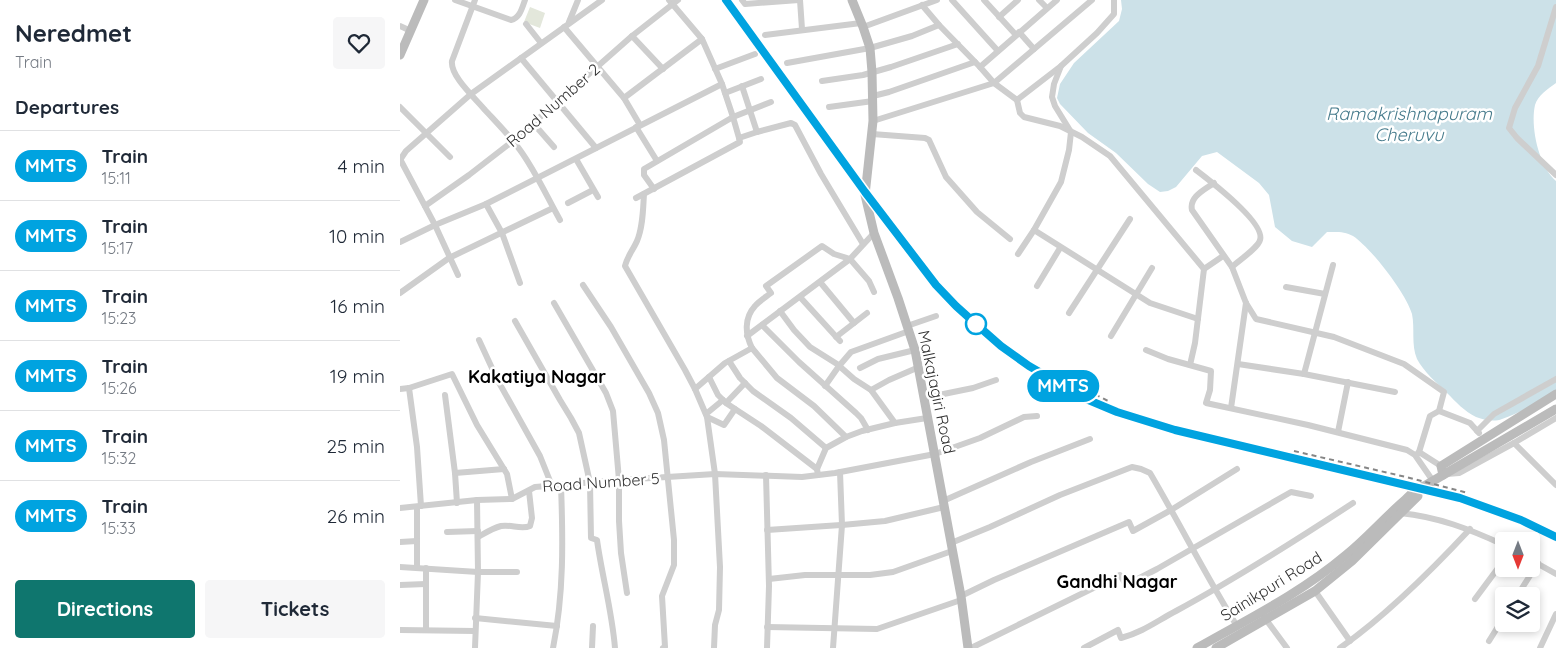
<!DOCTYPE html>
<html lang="en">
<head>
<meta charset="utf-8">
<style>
	:root { --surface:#fff; --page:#f6f6f7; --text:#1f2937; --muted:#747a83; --line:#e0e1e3; --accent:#0f766e }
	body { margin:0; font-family:Quicksand,sans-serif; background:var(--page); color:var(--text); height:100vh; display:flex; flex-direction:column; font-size:19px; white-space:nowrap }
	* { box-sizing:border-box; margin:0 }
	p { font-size:16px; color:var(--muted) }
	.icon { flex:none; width:28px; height:28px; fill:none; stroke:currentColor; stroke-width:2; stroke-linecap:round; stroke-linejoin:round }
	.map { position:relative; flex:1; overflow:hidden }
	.drawer { display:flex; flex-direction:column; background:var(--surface); width:400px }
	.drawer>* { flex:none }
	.badge { padding:0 10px; border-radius:16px; font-size:18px; line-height:32px }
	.needle { width:32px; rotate:180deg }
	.fabs { position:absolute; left:1095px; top:532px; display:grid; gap:10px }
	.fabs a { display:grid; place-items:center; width:45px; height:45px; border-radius:5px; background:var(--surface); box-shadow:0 2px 8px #0003; font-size:25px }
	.map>.badge { position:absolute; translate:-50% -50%; box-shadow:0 0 0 2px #fff }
	h2 { padding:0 15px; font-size:19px; line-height:45px }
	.round { display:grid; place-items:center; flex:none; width:52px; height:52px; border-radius:5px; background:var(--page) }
	.summary { display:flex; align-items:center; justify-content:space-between; height:85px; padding:0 15px }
	h1 { font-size:24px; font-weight:700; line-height:38px }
	.button { display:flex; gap:10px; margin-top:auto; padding:10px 15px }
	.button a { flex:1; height:58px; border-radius:5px; background:var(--accent); color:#fff; font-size:20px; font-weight:700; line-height:58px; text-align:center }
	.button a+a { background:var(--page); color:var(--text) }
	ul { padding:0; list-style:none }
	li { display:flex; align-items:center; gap:15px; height:70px; padding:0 15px; border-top:1px solid var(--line) }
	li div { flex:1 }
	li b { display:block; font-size:19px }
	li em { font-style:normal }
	li .badge { min-width:55px; font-weight:700; text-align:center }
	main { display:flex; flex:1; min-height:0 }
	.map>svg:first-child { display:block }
	.green { fill:#e3e7db }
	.water { fill:#cce1e8 }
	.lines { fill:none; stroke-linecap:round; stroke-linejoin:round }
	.street { stroke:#cecece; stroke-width:6 }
	.secondary { stroke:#bbb; stroke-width:9 }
	.rail { stroke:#868686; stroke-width:2; stroke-dasharray:5 4; stroke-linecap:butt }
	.line-casing { stroke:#fff; stroke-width:11 }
	.line { stroke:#00a3e0; stroke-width:8 }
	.stop-dot { fill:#fff; stroke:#00a3e0; stroke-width:2.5 }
	.labels { text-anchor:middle; stroke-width:5; stroke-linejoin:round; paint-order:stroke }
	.street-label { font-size:16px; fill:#313131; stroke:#fff }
	.water-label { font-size:18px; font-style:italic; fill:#467b8c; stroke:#fff }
	.neighbourhood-label { font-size:18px; font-weight:bold; fill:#000; stroke:#fff }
</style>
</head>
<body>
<main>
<section class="drawer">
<div class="summary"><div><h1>Neredmet</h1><p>Train</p></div><a class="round"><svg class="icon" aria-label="heart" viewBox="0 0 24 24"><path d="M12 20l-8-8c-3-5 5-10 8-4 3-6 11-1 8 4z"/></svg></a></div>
<h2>Departures</h2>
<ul>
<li><span class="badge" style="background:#00a3e0;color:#fff">MMTS</span><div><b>Train</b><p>15:11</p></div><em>4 min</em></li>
<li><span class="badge" style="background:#00a3e0;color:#fff">MMTS</span><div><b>Train</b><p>15:17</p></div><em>10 min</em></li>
<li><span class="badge" style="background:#00a3e0;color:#fff">MMTS</span><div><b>Train</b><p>15:23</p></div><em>16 min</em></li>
<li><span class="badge" style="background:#00a3e0;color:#fff">MMTS</span><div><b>Train</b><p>15:26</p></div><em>19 min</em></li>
<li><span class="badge" style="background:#00a3e0;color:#fff">MMTS</span><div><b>Train</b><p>15:32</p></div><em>25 min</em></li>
<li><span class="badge" style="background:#00a3e0;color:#fff">MMTS</span><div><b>Train</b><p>15:33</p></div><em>26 min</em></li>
</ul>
<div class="button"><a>Directions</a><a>Tickets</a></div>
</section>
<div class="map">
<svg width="1156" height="648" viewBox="0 0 1156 648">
	<rect width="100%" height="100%" fill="#fff"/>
	<path class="green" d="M130,7L145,13L140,28L124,22Z"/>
	<path class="water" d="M721,0H1156V83C1148,89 1138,95 1135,105C1130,127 1139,167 1156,181V392C1139,401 1121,413 1102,419C1095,422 1083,420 1076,417C1065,412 1055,401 1047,393C1038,384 1023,371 1017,359C1011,345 1015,328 1012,314C1006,293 971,248 953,236C945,231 935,232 927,232L912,247L892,241L875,227L869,195L859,183L817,152L802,156L776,187L768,191L760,192L748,184L716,153L688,133L660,104L657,98L660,84L674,63L719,21L722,9Z"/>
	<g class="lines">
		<g class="street">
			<path d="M55,0L111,20C120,18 122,8 125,0"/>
			<path d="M75,0L52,61C50,76 75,98 85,110C97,123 110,136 120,150C136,172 147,197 160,220"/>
			<path d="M269,0L302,39L322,84L333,117L339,138L357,132L391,123L395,125L421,174L463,244"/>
			<path d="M342,0L345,4L399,0"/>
			<path d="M400,0L402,29"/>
			<path d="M552,0L598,51"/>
			<path d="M584,0L616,35"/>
			<path d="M639,0L647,8"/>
			<path d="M522,5L539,25L580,67L594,83L617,100L661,66"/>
			<path d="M1156,7L1138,66L1115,108L1109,128L1117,138L1156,175"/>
			<path d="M599,17L618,0"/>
			<path d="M169,22L178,0"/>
			<path d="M126,24L141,43"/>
			<path d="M0,26L11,31"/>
			<path d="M164,27L224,98L240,125"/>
			<path d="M463,27L537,0"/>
			<path d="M619,32L634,49"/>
			<path d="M365,35L461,23"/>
			<path d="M232,36L263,69"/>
			<path d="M121,58L196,148"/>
			<path d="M387,63L470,48L512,36L539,25"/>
			<path d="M580,67L657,0"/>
			<path d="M315,69L355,54"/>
			<path d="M422,81L463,75L491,67L558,44"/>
			<path d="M342,86L357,132"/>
			<path d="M325,93L361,79"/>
			<path d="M473,96L489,92L575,62"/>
			<path d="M224,98L302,39"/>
			<path d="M617,100L620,113L624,117L660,126L682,137L710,156L804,269L795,343L790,365"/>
			<path d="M0,107L50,157"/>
			<path d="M429,107L473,101"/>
			<path d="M473,121L594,83L692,0"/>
			<path d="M133,123L154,147"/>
			<path d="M236,127L257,161"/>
			<path d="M472,134L525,138L529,140L546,177L577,212L610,239"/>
			<path d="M0,159L35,225L58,275"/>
			<path d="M176,159L198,197"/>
			<path d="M0,160L6,151L71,94L202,0"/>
			<path d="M796,170C809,180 866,223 860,240C858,248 838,261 832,267"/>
			<path d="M814,183C804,190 789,197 792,210L832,267L846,303L856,319L934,337L1004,364L1044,392L1039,411L1030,416L1019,452"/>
			<path d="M254,189L244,175V169L333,117L371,102"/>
			<path d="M244,194C243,209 243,227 237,241C233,250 227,257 225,266L285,370L295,389L307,417L315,474L320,567L319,610L315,625L314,648"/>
			<path d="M236,198L340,142L339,138"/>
			<path d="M168,203L193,190"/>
			<path d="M86,204L102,233L120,283"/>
			<path d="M25,206L69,175L113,141L232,36L278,0"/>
			<path d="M634,230L750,303L798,319"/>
			<path d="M0,242L35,225L86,204L322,84"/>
			<path d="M618,254L634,230L661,182L669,150L671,132L655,106L652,97L654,84L661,66L697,33L714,14V0"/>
			<path d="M804,269L823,256"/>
			<path d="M420,282L454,323"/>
			<path d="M183,285L211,327L249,393L258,413L264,440L274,540V565L262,596L265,647L263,648"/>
			<path d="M637,286L660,248"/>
			<path d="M886,287L925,294"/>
			<path d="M0,293L49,258L153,208"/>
			<path d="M400,297L440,341"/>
			<path d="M154,303L206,393L213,411L219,480V521L221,553L227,593"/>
			<path d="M380,311L394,330L410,347L437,364L454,379L471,390L495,423L527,418"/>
			<path d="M669,313L730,219"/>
			<path d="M115,321L160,400L171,418L179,433L190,483L191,538L197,540C202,576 212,611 215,648"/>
			<path d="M362,325L399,362L456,413L461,418L468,430"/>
			<path d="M507,326L536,316"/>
			<path d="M347,336L450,259L469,281L474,292"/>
			<path d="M711,336L752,268"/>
			<path d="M436,337L467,313"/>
			<path d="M79,340L97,379L140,456L152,486"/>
			<path d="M352,348C345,334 344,318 355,306C359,301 366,297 371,293L366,286L422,246L434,254L450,259L474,233"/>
			<path d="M746,350L768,359L811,371L810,390L806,403L908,425L1007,450L1015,455L1033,481"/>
			<path d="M329,361L340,378L353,391L391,418L426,448"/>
			<path d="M838,364L904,374L995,392"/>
			<path d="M460,368L478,359L515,350"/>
			<path d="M904,374L933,265"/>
			<path d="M309,377L318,395L326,403"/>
			<path d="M425,386L439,366L451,352L509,331"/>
			<path d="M9,388L17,447L21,506"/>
			<path d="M0,389L9,388L52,374L77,425L107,474L112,499"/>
			<path d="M295,389L325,363L352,348L377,378L414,406L446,437L426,448L417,469L418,475"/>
			<path d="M471,390L489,380L519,367"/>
			<path d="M45,395L55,473L57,503"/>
			<path d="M524,398L573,388L596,380"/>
			<path d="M831,408L846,303"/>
			<path d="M335,409L326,403L345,383"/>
			<path d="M1039,411L1070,423L1079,433"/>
			<path d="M306,414L323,400"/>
			<path d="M307,417L324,425L335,409L361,426L417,469"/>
			<path d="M1077,431L1094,414L1156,379"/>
			<path d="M938,432L948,382"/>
			<path d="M446,437L462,431L495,423"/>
			<path d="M1114,443L1156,485"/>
			<path d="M1016,455L1019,452L1041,466"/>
			<path d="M55,473L104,469"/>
			<path d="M1047,474L1059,473L1114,443L1156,418"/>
			<path d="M366,475L369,586L367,648"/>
			<path d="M543,501L631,462L690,439"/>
			<path d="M17,507V568"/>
			<path d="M0,508L77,500L112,499L135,487L219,480L315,474L402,477L435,473L535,454L580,438L624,417L637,416"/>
			<path d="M1000,513C1039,517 1069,529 1104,545"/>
			<path d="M442,525L485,521L544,507"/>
			<path d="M367,530L441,525"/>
			<path d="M47,532L78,531"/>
			<path d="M78,537C85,533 93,528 101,526C111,524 121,530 130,526L132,518L129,491"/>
			<path d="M0,542L17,541"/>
			<path d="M551,543L590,527L660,495L732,467L741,469L750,473C780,524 806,576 837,626"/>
			<path d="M1131,560L1156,574"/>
			<path d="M0,567L78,572H117"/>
			<path d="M369,579L405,575H470L493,572L552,551"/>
			<path d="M0,585L26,584"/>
			<path d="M915,591L950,641"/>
			<path d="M561,596L594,580L729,522L733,531L771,510L837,469"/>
			<path d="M1117,596L1138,563"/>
			<path d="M1075,599L1104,560"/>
			<path d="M864,617L887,648"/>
			<path d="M75,618L157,626"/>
			<path d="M367,627L477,629L561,600"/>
			<path d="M26,629V568"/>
			<path d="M0,630L75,631"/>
			<path d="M1089,641L1104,617"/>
			<path d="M75,648L78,572L77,500"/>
			<path d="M153,648C164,594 163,540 161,485"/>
			<path d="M192,648L193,626"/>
			<path d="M433,648L442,525L440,472"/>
			<path d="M571,648L720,575L726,585L757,569L891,492L911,496"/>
			<path d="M684,648L718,630L721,638C743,632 757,621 776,611C837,578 895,541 953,503"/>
			<path d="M940,648C987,615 1031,571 1070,529"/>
			<path d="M1140,648L1156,614"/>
		</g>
		<g class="secondary">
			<path d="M452,0L463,27L470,48L472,72L473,121L465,195L474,233L498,298L515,350L561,596L568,648"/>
			<path d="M0,55L24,0"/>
			<path d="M1043,475L1041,466L1156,394"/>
			<path d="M797,648C848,619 901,593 946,555C967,538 984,518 1005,500C1011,494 1017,488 1026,485L1156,409"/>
			<path d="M816,648L915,591L952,561L1018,496"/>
		</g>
		<g class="rail">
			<path d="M326,0L465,192L536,285L556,306L576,324L601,346L629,366L686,399L717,412L775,430L1059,498L1121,520L1156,537"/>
			<path d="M663,378L710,402"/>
			<path d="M894,451L1006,477L1068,493"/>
		</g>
	</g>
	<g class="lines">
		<g class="line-casing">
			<path id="line" d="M326,0L465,192L536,285L556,306L576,324L601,346L629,366L686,399L717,412L775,430L1060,498L1121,520L1156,537"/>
		</g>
		<use href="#line" class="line"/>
	</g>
	<circle class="stop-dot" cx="576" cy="324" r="10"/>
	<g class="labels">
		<g class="street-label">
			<text transform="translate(153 105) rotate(-41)" y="6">Road Number 2</text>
			<text transform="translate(537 392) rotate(78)" y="6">Malkajagiri Road</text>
			<text transform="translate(201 482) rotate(-4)" y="6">Road Number 5</text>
			<text transform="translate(871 586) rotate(-32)" y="6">Sainikpuri Road</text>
		</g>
		<g class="water-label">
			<text x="1009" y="120">Ramakrishnapuram<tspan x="1009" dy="21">Cheruvu</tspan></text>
		</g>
		<g class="neighbourhood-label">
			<text x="137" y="383">Kakatiya Nagar</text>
			<text x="717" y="588">Gandhi Nagar</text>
		</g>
	</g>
</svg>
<div class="fabs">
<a><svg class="needle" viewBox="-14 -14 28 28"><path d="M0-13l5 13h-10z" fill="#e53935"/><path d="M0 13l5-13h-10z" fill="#747a83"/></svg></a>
<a><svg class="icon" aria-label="layers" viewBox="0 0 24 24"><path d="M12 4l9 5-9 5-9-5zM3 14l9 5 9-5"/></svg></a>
</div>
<b class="badge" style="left:663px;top:386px;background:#00a3e0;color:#fff">MMTS</b>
</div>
</main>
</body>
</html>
